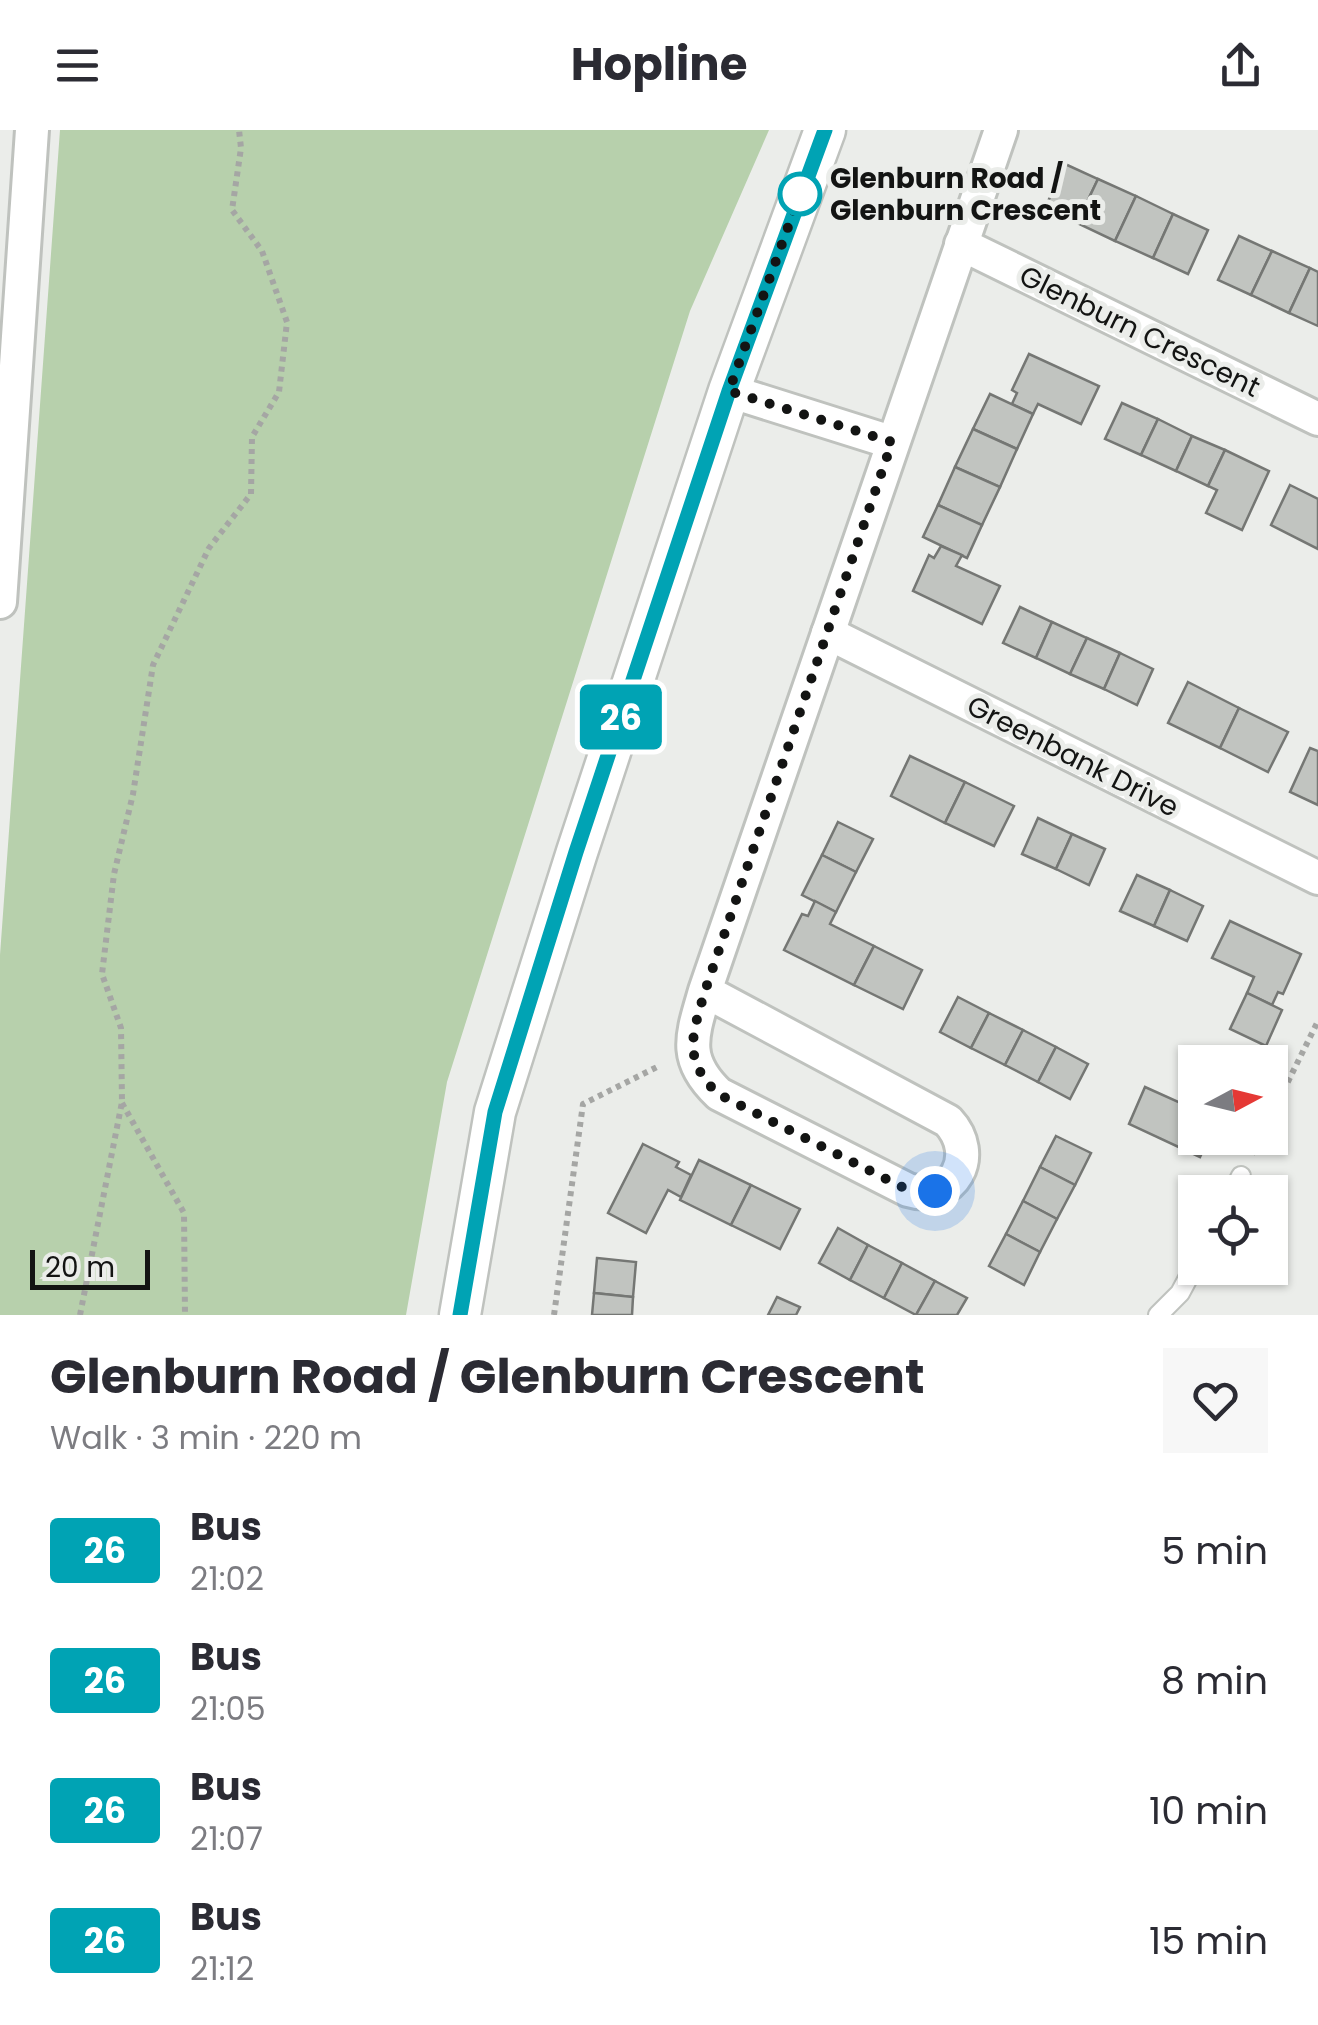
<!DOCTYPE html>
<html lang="en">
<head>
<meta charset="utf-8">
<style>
	:root { --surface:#fff; --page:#f7f7f7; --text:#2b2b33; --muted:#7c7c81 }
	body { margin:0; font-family:Poppins,sans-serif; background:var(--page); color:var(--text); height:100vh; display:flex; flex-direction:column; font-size:38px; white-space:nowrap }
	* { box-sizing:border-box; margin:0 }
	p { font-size:32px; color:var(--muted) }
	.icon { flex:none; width:55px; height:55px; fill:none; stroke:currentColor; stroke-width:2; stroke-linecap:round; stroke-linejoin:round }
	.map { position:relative; height:1185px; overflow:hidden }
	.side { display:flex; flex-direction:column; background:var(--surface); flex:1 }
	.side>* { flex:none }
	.badge { padding:0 20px; border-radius:8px; font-size:35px; line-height:65px }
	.needle { width:65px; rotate:83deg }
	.tools { position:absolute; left:1178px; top:915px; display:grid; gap:20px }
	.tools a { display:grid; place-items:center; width:110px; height:110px; border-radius:0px; background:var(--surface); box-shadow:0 2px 8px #0004; font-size:50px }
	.scale { position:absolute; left:30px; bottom:25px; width:120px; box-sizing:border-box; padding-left:10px; border:5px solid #131413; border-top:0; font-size:28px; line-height:35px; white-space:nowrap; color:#131413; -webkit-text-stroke:8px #ebedea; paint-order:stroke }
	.you { position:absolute; width:50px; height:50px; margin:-25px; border:8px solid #fff; border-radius:50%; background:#1a73e8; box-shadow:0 0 0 15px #1a73e833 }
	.map>.badge { position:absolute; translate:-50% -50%; box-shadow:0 0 0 5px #fff }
	.round { display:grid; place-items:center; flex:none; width:105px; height:105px; border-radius:0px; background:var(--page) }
	.summary { display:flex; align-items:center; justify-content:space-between; height:170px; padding:0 50px }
	h1 { font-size:48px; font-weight:700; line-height:75px }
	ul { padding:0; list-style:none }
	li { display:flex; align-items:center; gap:30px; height:130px; padding:0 50px }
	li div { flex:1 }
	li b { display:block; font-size:38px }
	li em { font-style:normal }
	li .badge { min-width:110px; font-weight:700; text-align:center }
	header { display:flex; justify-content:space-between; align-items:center; height:130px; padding:0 50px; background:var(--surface); font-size:45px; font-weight:700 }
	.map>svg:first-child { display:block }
	.green { fill:#b7d0ac }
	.building { fill:#c1c4c0; stroke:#757774; stroke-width:2.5 }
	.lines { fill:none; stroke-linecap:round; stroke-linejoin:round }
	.service-casing { stroke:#bfc2be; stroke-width:22 }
	.minor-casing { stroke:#bfc2be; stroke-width:38 }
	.tertiary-casing { stroke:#bfc2be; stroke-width:45 }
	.path { stroke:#a5a6a4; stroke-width:6; stroke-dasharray:5 5; stroke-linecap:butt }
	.service { stroke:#fff; stroke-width:18 }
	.minor { stroke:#fff; stroke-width:32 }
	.tertiary { stroke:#fff; stroke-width:40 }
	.line-casing { stroke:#fff; stroke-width:22 }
	.line { stroke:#00a3b4; stroke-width:15 }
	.walk { stroke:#131413; stroke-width:10; stroke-dasharray:0 18 }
	.stop-dot { fill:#fff; stroke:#00a3b4; stroke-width:5 }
	.labels { text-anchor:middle; stroke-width:10; stroke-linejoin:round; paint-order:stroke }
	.stop-label { font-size:28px; font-weight:bold; fill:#131413; stroke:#ebedea; text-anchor:start }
	.street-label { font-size:28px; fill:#131413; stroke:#ebedea }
</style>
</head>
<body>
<header><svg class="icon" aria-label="menu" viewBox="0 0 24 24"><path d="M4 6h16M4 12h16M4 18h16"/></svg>Hopline<svg class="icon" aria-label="share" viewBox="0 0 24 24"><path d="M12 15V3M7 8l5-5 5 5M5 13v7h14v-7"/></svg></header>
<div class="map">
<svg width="1318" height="1185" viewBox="0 0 1318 1185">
	<rect width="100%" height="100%" fill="#ebedea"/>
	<path class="green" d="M60,0H769L690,181L447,952L406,1185H0V825Z"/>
	<g class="building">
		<path d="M1065,34L1098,49L1077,93L1045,78Z"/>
		<path d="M1098,49L1136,66L1115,111L1077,93Z"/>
		<path d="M1136,66L1173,84L1153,128L1115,111Z"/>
		<path d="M1173,84L1208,100L1188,144L1153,128Z"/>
		<path d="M1239,106L1272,121L1251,165L1218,150Z"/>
		<path d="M1272,121L1310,138L1289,183L1251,165Z"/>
		<path d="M1310,138L1318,142V196L1289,183Z"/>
		<path d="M1029,224L1099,256L1081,294L1038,274L1033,284L1012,274L1017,263L1012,260Z"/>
		<path d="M990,264L1033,284L1017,319L973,299Z"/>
		<path d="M1122,273L1158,289L1141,325L1105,309Z"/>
		<path d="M1158,289L1192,306L1176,341L1141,325Z"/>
		<path d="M973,299L1017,319L1000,357L955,337Z"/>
		<path d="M1192,306L1225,320L1208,356L1176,341Z"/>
		<path d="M1225,320L1269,341L1242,400L1206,383L1217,360L1208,356Z"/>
		<path d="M955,337L1000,357L982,395L938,375Z"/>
		<path d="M1290,355L1318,369V419L1271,395Z"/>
		<path d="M938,375L982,395L967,428L923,407Z"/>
		<path d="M941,416L962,425L956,436L1000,456L982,494L913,461L929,425L934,428Z"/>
		<path d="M1020,477L1052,492L1036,528L1003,513Z"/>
		<path d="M1052,492L1087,508L1070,544L1036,528Z"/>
		<path d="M1087,508L1120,523L1104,559L1070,544Z"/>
		<path d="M1120,523L1153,539L1137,575L1104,559Z"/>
		<path d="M1188,552L1239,578L1220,618L1168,593Z"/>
		<path d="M1239,578L1288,602L1268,642L1220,618Z"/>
		<path d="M1310,618L1318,621V675L1290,662Z"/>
		<path d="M910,626L965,652L945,693L891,666Z"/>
		<path d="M965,652L1014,676L994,716L945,693Z"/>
		<path d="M1038,688L1072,704L1056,739L1022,724Z"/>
		<path d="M838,692L873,709L856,742L822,725Z"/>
		<path d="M1072,704L1105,719L1089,755L1056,739Z"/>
		<path d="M822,725L856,742L836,782L802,765Z"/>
		<path d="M1137,745L1170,760L1154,796L1120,781Z"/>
		<path d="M1170,760L1203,776L1187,811L1154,796Z"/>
		<path d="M815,771L836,782L830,794L874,816L854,855L784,820L802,784L808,786Z"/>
		<path d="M1230,791L1301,824L1283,864L1278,862L1272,875L1247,863L1254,847L1212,828Z"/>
		<path d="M874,816L922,840L903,879L854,855Z"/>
		<path d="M1247,863L1282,880L1266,916L1230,899Z"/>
		<path d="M958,867L989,883L971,918L940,902Z"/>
		<path d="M989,883L1023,900L1005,935L971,918Z"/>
		<path d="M1023,900L1056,917L1038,952L1005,935Z"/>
		<path d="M1056,917L1088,934L1070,969L1038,952Z"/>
		<path d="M1211,924L1229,932H1207Z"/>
		<path d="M1145,957L1187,976L1195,961V1008H1209L1200,1027L1129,994Z"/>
		<path d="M1056,1006L1091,1023L1075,1055L1040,1037Z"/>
		<path d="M643,1014L679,1032L676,1037L691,1045L681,1067L668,1060L646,1103L608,1083Z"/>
		<path d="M699,1030L751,1055L731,1095L680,1070Z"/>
		<path d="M1040,1037L1075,1055L1057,1089L1023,1071Z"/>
		<path d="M751,1055L800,1079L780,1119L731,1095Z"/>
		<path d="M1023,1071L1057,1089L1040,1122L1006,1104Z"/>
		<path d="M838,1098L868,1115L850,1150L819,1133Z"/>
		<path d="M1006,1104L1040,1122L1024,1155L989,1136Z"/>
		<path d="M868,1115L902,1133L884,1168L850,1150Z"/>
		<path d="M597,1128L636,1132L633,1167L594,1163Z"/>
		<path d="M902,1133L935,1151L916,1185L884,1168Z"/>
		<path d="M935,1151L967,1168L957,1185H916Z"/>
		<path d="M594,1163L633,1167L632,1185H592Z"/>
		<path d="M777,1167L800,1177L796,1185H768Z"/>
	</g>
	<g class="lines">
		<g class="service-casing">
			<g id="service">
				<path d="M1233,1062L1241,1046"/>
				<path d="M1158,1185L1180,1163L1195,1135"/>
			</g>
		</g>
		<g class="minor-casing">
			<g id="minor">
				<path d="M961,114L1318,289"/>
				<path d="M729,261L891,312"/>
				<path d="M0,472L32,0"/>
				<path d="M828,503L1318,748"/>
				<path d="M705,861L948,991C980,1025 954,1074 908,1060L719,964C682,929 692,906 705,861L1001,0"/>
			</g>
		</g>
		<g class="tertiary-casing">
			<path id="tertiary" d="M460,1185L495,982L577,722L729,261L825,0"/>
		</g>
		<g class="path">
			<path d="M122,973L184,1083L185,1185"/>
			<path d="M1270,988L1318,891"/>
			<path d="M1252,1024L1261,1008"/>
			<path d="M80,1185L122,972L121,898L102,844L114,744L133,664L153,535L209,418L251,364L252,307L279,262L287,192L262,121L232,80L241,18L239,0"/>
			<path d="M554,1185L583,974L659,936"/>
		</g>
		<use href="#service" class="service"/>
		<use href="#minor" class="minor"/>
		<use href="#tertiary" class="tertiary"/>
	</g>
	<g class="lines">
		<g class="line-casing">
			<path id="line" d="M460,1185L495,982L576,722L729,261L825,0"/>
		</g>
		<use href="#line" class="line"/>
		<path class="walk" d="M800,64L729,261L892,312L705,861C692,906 682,929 718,964L908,1060L920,1064L935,1061"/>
	</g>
	<circle class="stop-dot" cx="800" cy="64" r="20"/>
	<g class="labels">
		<g class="stop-label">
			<text x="830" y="58">Glenburn Road /<tspan x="830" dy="32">Glenburn Crescent</tspan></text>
		</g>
		<g class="street-label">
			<text transform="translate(1140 201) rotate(26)" y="10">Glenburn Crescent</text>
			<text transform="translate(1073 626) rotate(27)" y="10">Greenbank Drive</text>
		</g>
	</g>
</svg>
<div class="tools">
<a><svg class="needle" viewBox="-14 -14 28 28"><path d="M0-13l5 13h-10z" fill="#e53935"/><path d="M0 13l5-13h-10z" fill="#7c7c81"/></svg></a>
<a><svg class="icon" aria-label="locate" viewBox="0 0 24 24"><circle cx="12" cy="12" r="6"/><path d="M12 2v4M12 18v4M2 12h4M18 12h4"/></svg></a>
</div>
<div class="scale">20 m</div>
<div class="you" style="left:935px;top:1061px"></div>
<b class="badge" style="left:621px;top:587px;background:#00a3b4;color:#fff">26</b>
</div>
<section class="side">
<div class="summary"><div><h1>Glenburn Road / Glenburn Crescent</h1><p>Walk · 3 min · 220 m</p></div><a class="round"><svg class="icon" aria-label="heart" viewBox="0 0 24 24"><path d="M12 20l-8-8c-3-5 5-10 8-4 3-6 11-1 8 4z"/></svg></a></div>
<ul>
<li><span class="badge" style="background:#00a3b4;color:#fff">26</span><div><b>Bus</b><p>21:02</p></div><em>5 min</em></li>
<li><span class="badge" style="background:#00a3b4;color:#fff">26</span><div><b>Bus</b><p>21:05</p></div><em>8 min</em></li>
<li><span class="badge" style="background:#00a3b4;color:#fff">26</span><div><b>Bus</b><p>21:07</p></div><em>10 min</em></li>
<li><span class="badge" style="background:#00a3b4;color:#fff">26</span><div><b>Bus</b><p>21:12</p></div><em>15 min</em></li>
</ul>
</section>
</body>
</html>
